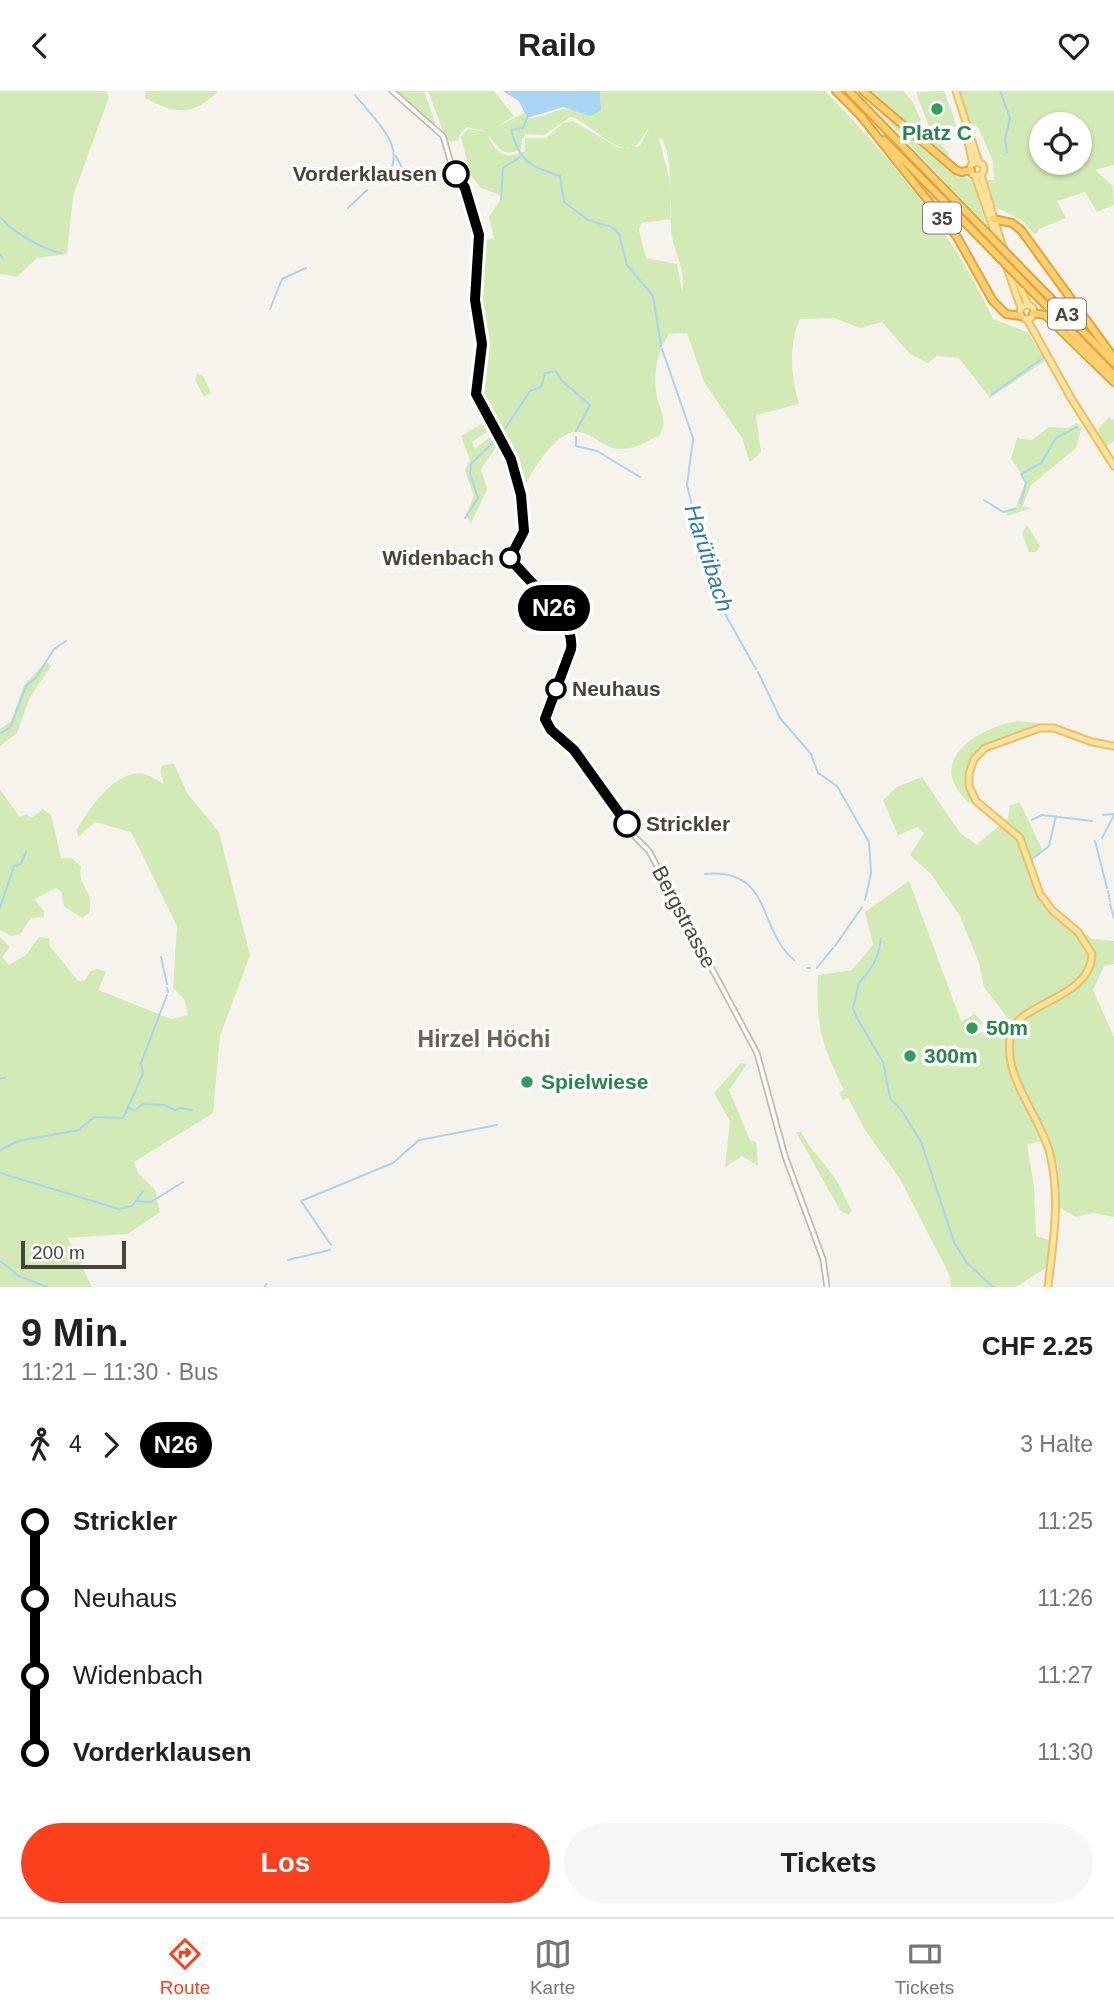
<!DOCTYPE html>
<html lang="de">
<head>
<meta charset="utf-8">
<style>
	:root { --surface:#fff; --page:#f6f6f6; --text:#222; --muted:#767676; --line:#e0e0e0; --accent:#fc3f1d }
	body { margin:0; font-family:Helvetica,sans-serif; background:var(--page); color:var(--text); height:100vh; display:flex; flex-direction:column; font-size:26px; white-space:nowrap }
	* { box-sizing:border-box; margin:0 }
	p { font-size:23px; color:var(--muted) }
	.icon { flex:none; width:38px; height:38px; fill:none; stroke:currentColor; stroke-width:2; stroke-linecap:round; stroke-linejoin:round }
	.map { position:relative; height:1196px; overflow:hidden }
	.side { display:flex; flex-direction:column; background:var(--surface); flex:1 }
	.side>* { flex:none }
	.badge { padding:0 14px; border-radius:23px; font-size:24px; line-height:46px }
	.tools { position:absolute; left:1029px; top:21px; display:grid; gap:14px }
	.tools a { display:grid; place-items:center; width:63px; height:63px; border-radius:50%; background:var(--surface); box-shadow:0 2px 5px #0004; font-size:35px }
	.scale { position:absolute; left:21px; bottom:18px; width:105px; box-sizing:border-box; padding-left:7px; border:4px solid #4b4439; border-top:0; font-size:19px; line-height:24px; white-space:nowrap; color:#4b4439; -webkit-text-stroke:5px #fff; paint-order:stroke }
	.map>.badge { position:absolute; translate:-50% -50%; box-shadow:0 0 0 4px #fff }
	.legs { display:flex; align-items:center; gap:10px; height:77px; padding:0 21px; font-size:23px }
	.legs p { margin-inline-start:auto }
	.headline { display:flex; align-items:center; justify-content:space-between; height:119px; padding:0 21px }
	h1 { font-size:38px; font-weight:700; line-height:52px }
	.cta { display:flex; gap:14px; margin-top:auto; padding:14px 21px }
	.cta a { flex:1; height:80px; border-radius:42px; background:var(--accent); color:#fff; font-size:28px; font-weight:700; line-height:80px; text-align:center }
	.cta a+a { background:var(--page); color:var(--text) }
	ul { padding:0 21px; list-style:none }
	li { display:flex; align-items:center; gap:24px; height:77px; font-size:26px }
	li i { display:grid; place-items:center; width:10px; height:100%; margin:0 9px; background:currentColor }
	li i::after { content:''; width:18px; height:18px; margin:-9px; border:5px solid; border-radius:50%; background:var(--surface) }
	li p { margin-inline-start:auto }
	li:first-child i { background:linear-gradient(#0000 50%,currentColor 0) }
	li:last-child i { background:linear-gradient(currentColor 50%,#0000 0) }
	header { display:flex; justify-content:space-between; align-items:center; height:91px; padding:0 21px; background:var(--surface); font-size:32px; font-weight:700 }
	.tabs { display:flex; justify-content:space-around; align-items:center; height:98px; border-top:2px solid var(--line); background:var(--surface); font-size:19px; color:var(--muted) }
	.tabs a { display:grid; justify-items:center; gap:4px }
	.tabs .on { color:var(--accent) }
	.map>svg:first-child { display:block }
	.green { fill:#d2eab5; fill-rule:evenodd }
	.water { fill:#a9d4f2 }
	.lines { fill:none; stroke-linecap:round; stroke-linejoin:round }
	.stream { stroke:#a9d4f2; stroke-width:2 }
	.minor-casing { stroke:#c2bbae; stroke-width:7 }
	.major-casing { stroke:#e6c16a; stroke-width:9 }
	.highway-casing { stroke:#e0a43c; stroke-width:10 }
	.minor { stroke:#fff; stroke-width:3.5 }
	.major { stroke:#ffe39c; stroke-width:5 }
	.highway { stroke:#ffcf6e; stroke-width:6 }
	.highway-bridge-casing { stroke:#e0a43c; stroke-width:10; stroke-linecap:butt }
	.highway-bridge { stroke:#ffcf6e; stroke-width:6 }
	.line-1-casing { stroke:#fff; stroke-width:16 }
	.line-1 { stroke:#000; stroke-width:10 }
	.leisure-dot { fill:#2e9e5b; stroke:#fff; stroke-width:2.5 }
	.stop-1-dot { fill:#fff; stroke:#000; stroke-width:3.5 }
	.labels { text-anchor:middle; stroke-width:7; stroke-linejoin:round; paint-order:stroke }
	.shield { fill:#fff; stroke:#817c74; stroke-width:2 }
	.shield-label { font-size:19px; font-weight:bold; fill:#4b4439 }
	.leisure-label { font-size:21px; font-weight:bold; fill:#27864d; stroke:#fff; text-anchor:start }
	.stop-label { font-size:21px; font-weight:bold; fill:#4b4439; stroke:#fff; text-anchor:end }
	.street-label { font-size:21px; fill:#4b4439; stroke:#fff }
	.water-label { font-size:23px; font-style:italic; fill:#2e7ab2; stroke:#fff }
	.neighbourhood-label { font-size:23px; font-weight:bold; fill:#6e6250; stroke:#fff }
</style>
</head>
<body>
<header><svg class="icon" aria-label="back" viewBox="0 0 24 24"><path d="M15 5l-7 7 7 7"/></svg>Railo<svg class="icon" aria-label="heart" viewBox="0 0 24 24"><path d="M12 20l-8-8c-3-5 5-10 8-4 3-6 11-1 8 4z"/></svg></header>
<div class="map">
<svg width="1114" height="1196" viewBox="0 0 1114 1196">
	<rect width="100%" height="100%" fill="#f6f3ec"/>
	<g class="green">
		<path d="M0,0H106L109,6L73,105L67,163L37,167L17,186L0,183Z"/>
		<path d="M146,0H218C192,26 175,23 145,7Z"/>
		<path d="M395,0H424L437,37Z"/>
		<path d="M428,0H494L514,25L495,37L524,22L527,27C557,26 556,9 589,25L601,14L600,0H825C891,68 953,141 993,228L1027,241L1046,269L990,307L959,267L937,265L928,272L910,263L882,231L860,237L834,227L800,228C788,253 791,287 799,313L756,324L761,361L750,371L742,347L704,291L687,242L669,243C657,261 654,280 656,301C658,316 669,330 660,344C648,350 633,359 619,358C604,357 593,343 579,341C557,338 528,383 523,402L513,363L478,304L486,257L478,203L481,151L494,147L489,126L503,105L481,97L470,83L461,46L468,38L488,41L467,36L459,44V49L447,51ZM570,26C589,29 616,67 636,54C642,50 645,40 649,37L640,55L619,57L573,30L563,32L546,47H525V60C502,69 498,63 487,44C499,55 501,68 521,58L522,48L526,43L544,44ZM662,47C676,78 667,113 672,146C675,163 687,182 682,200L677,173L646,167L639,139L641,132L671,128L670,91L659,48Z"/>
		<path d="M868,0H903L913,11L924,37L948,61L947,68Z"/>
		<path d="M944,0L957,35L932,44L916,1Z"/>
		<path d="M960,0H1114V74L1095,79L1113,95L1114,114L1097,121L1085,101L1057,110L1066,127L1039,138L1035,144L1024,131L994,115L987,89H994L993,70L978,36L970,33ZM1041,33H1080V72H1041Z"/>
		<path d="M876,18L954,82L973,90L986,134Z"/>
		<path d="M197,283L203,285L211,302L204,306L195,289Z"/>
		<path d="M1109,326L1114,329V350L1105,357L1097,339Z"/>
		<path d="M485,331L490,339L472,351L475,358L493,344L501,349L481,378L487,399L471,432L466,424L474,405L465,379L470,369L461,345Z"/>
		<path d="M1077,332L1082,336L1076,357L1031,394L1022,416L1032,417L1007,425V419L1016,416L1026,389L1011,368L1017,347L1032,349L1049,336L1068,337Z"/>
		<path d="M1027,434L1040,455L1036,461H1029L1022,442Z"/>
		<path d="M46,571L51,575L30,606L17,642L0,655V638L11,630L24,594Z"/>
		<path d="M1018,630L1039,632C1021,653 978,640 968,679C965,691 968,700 974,711L969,712C923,670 977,637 1018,630Z"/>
		<path d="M174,673L187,702L219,741L250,864L220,945L213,1022L134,1071L138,1082L155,1099L160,1121L128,1143L68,1147L92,1196H0V846L10,856L2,866L9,874L26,864L39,846L49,847L50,855L78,890H84L91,880L98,878L106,881L98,899L171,928L188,924L184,908L173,897L177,835L131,741L95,731L78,746L77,739C88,719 115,678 143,683C150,684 158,690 164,693L160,680L163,674Z"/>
		<path d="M922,686L960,742L977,754L1008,727L1010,714L1020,712L1043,760L1025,770L1039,805L1092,848L1114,850V873L1104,875L1093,899L1114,946V1126L1093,1122L1076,1126L1060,1117L1058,1075L1049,1050L1027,1053L1034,1095L1036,1145L1052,1150L1049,1175L1016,1196H951L949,1183L900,1088L865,1039L848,1007L843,1009L839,1002L844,999C821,952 816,936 818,884L852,879L873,854L865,821L909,790L961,930L975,923L983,932L970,945L992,938L996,932L1008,927L984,896L979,872L960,825L931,783L910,764L924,742L918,736L898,744L883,709L897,696Z"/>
		<path d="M0,699L20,726L26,723L31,727L43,718L51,724L61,767H71L81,775C76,794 95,799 89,822L82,827L64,815L61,800L56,797L34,808L44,820V826L31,827L20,843L12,845L0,839Z"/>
		<path d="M741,972L747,973L729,999L750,1049L756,1051L758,1075L742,1065L725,1076L730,1030L714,1002Z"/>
		<path d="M796,1041H801C810,1058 823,1070 834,1086C841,1095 845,1109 852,1120L848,1124L840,1119Z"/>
	</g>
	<path class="water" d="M503,0H600L601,19L590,25L563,16L527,27L519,10Z"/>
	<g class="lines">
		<g class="stream">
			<path d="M1000,0L1010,27L1005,48L1007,61"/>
			<path d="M355,4C373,27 411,58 385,87"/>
			<path d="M527,27L523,37L511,39C521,73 529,74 560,85L564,111L588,129L612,136L619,143L627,174L653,205L661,255"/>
			<path d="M396,65L405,83"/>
			<path d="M501,109L503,77L520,66"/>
			<path d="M348,117L367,99"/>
			<path d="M0,126C14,142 40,157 61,162"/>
			<path d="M0,164L2,166"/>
			<path d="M270,218L282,188L306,177"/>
			<path d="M662,258L693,347"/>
			<path d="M991,304L1043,267"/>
			<path d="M503,341L530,300L541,296L545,282L556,280L561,289L590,314L576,340"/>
			<path d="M576,346V355L597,360L640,386"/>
			<path d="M693,349L687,394L706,471L720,514L756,578"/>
			<path d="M984,409L1003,421L1015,418"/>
			<path d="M1021,412L1026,392L1021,383L1041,372L1056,347L1077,336"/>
			<path d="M465,427L478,407L470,383L471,373L499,346"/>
			<path d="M758,581L780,627L811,663L818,682L837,695L869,751L871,782L865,809"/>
			<path d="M0,642L10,637L26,595L36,587L54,558L66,550"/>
			<path d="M1103,724L1113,723"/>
			<path d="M1032,729L1042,724L1092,730"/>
			<path d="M1102,747L1114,724"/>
			<path d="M1095,750L1107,797"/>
			<path d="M1032,768L1049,755L1056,725"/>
			<path d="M705,783C773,777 757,838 794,869"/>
			<path d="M1108,800L1110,810"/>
			<path d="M1110,813L1114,827"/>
			<path d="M0,817L14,775L21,773L26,761"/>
			<path d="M881,847C879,867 871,879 859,892L853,917L856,925L883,971L890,1007L902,1020L921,1051L954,1151L967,1172L993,1196"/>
			<path d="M835,855L862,816"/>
			<path d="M161,866L167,893"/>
			<path d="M807,877H810"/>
			<path d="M817,877L833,857"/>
			<path d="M167,897L168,901"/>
			<path d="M0,987H5"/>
			<path d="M129,1017L135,1019L143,1013L164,1014L175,1019L180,1017L192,1019"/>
			<path d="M420,1049L497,1034"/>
			<path d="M0,1059L18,1050L79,1039L94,1026L123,1027L143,983L141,972L167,904"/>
			<path d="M0,1082L119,1118L132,1115L143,1100"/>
			<path d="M136,1110L151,1111L183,1091"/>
			<path d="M331,1154L301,1110L393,1072L419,1049"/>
			<path d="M288,1169L330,1159"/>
			<path d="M0,1170L19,1185L47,1196"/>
			<path d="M265,1196L266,1193"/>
		</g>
		<g class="minor-casing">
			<path id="minor" d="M392,0L443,45L452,76L465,97L477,131L480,152L475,209L482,253L475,299L479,313L501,347L519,391L524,440L510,467C527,492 575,525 571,558L547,620L546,631L574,659L636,747L649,760L757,962L785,1065L823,1168L827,1196"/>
		</g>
		<g class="major-casing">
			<g id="major">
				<path d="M956,0L979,72"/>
				<path d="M965,38L973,73"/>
				<circle cx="977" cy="78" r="7"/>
				<path d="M981,84L1002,154L1028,214"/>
				<path d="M975,85L1021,217"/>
				<circle cx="1027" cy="221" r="7"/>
				<path d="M1027,228L1071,307L1114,375"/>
				<path d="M1048,1196C1053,1151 1061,1108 1050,1063C1040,1023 1001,986 1011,942C1019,911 1091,908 1092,863L1078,841L1052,819L1040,803L1020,747L976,710L969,695V683L974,668L985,657L1040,637H1054L1092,651L1114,655"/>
			</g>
		</g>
		<g class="highway-casing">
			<g id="highway">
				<path d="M836,0L862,26"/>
				<path d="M849,0L982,137"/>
				<path d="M863,0L956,79L962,81L971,79"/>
				<path d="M860,24L957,146L993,210L1006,223L1021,225"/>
				<path d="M884,49L990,157"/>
				<path d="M993,128L1012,132L1021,139L1114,267"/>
				<path d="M1019,175L1114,272"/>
				<path d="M1026,194L1114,284"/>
				<path d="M1033,222L1045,224L1114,291"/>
			</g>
		</g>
		<use href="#minor" class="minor"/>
		<use href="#major" class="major"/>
		<use href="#highway" class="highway"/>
		<g class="highway-bridge-casing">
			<g id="highway-bridge">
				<path d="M982,137L1019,175"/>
				<path d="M990,157L1026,194"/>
			</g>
		</g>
		<use href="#highway-bridge" class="highway-bridge"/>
	</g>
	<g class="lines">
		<g class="line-1-casing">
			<path id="line-1" d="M456,83L465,97L479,144L475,209L482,253L476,303L511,368L521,404L524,440L510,467C527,491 576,526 571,558L545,628L551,639L574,659L627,733"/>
		</g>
		<use href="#line-1" class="line-1"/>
	</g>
	<g class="leisure-dot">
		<circle cx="937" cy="18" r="7"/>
		<circle cx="972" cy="937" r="7"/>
		<circle cx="910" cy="965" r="7"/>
		<circle cx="527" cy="991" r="7"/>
	</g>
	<g class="stop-1-dot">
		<circle cx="456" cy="83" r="12"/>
		<circle cx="510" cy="467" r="9"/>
		<circle cx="556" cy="598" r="9"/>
		<circle cx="627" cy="733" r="12"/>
	</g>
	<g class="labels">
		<g class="shield">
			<rect x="923" y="111.5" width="38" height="31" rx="5"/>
			<rect x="1048" y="207.5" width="38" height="31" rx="5"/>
		</g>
		<g class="shield-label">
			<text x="942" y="134">35</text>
			<text x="1067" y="230">A3</text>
		</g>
		<g class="leisure-label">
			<text x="937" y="49" text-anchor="middle">Platz C</text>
			<text x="986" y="944">50m</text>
			<text x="924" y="972">300m</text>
			<text x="541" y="998">Spielwiese</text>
		</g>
		<g class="stop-label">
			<text x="437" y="90">Vorderklausen</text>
			<text x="494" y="474">Widenbach</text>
			<text x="572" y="605" text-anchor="start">Neuhaus</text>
			<text x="646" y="740" text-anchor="start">Strickler</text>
		</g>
		<g class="street-label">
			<text transform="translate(684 826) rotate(62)" y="7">Bergstrasse</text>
		</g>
		<g class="water-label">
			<text transform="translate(709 467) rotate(72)" y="8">Harütibach</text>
		</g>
		<g class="neighbourhood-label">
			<text x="484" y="956">Hirzel Höchi</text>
		</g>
	</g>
</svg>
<div class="tools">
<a><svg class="icon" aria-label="locate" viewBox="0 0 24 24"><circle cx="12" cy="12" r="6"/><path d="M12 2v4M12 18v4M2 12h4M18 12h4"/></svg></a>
</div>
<div class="scale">200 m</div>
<b class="badge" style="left:554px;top:517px;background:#000;color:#fff">N26</b>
</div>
<section class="side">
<div class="headline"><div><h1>9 Min.</h1><p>11:21 – 11:30 · Bus</p></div><b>CHF 2.25</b></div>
<div class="legs"><svg class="icon" aria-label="walk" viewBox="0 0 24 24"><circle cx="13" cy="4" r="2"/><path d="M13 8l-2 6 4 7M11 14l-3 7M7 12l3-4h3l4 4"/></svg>4<svg class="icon" aria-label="forward" viewBox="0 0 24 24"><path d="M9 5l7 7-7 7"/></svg><b class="badge" style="background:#000;color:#fff">N26</b><p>3 Halte</p></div>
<ul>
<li><i style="color:#000"></i><b>Strickler</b><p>11:25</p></li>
<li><i style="color:#000"></i><span>Neuhaus</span><p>11:26</p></li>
<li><i style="color:#000"></i><span>Widenbach</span><p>11:27</p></li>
<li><i style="color:#000"></i><b>Vorderklausen</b><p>11:30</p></li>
</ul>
<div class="cta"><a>Los</a><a>Tickets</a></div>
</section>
<nav class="tabs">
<a class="on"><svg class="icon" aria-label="directions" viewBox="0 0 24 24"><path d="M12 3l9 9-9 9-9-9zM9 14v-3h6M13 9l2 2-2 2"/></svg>Route</a>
<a><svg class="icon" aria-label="map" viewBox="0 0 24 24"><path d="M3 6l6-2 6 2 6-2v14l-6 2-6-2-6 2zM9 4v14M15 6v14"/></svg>Karte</a>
<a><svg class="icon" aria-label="tickets" viewBox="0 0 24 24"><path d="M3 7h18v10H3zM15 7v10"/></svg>Tickets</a>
</nav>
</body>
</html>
